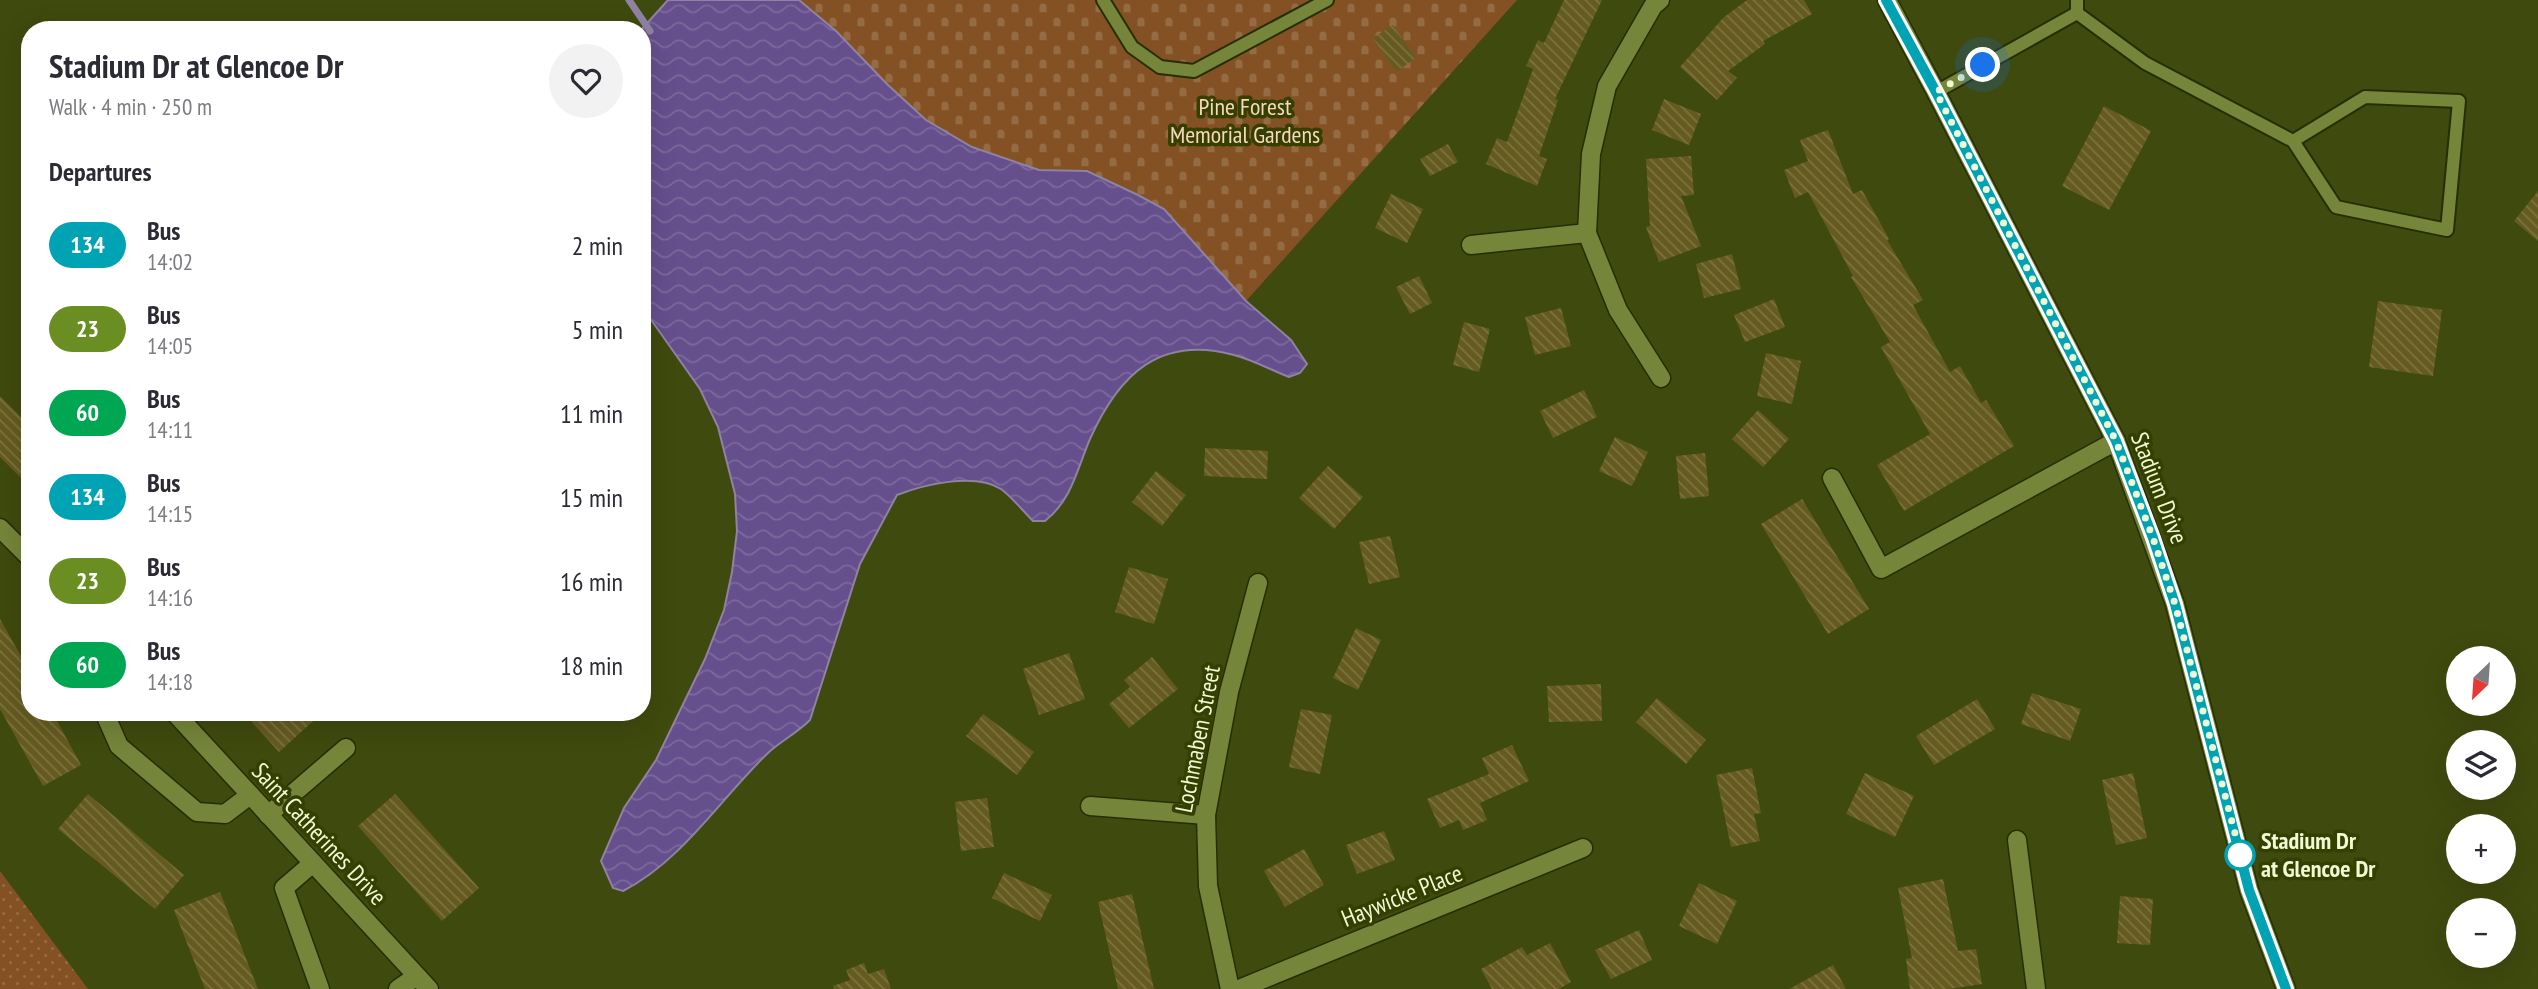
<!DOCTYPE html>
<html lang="en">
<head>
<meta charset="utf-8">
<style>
	:root { --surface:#fff; --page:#f2f2f3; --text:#2b2b33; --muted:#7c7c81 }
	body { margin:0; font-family:"PT Sans Narrow",sans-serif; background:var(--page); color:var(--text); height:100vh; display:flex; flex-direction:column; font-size:26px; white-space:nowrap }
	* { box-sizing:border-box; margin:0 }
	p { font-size:23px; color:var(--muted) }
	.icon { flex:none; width:38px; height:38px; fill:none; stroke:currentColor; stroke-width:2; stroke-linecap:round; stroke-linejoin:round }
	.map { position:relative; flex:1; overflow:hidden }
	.drawer { position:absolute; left:21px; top:21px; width:630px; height:700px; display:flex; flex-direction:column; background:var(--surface); border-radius:28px; box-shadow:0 7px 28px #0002 }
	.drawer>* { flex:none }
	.badge { padding:0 14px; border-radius:23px; font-size:24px; line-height:46px }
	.needle { width:46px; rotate:205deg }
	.controls { position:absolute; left:2446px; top:646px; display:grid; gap:14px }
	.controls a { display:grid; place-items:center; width:70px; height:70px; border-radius:50%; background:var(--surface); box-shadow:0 7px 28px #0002; font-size:35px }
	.you { position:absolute; width:35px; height:35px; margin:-18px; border:5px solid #fff; border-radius:50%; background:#1a73e8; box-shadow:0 0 0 10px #1a73e833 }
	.map>.badge { position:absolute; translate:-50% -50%; box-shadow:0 0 0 4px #fff }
	h2 { padding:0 28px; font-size:26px; line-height:63px }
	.round { display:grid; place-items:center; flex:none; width:74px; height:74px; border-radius:37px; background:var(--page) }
	.head { display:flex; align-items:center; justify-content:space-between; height:119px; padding:0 28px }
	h1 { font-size:33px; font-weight:700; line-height:52px }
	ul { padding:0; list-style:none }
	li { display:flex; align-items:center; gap:21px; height:84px; padding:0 28px }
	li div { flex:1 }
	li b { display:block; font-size:26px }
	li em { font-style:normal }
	li .badge { min-width:77px; font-weight:700; text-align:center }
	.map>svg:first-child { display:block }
	.cemetery { fill:url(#cemetery-stones) }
	.park { fill:url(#park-dots) }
	.water { fill:url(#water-waves); stroke:#8f82a2; stroke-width:2 }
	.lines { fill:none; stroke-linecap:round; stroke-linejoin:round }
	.stream { stroke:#8f82a2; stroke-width:7 }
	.building { fill:url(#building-back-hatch) }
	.lane-casing { stroke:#272e05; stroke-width:16 }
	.street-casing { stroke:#272e05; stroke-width:21 }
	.secondary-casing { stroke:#272e05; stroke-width:21 }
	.lane { stroke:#758539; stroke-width:12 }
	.street { stroke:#758539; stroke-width:18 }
	.secondary { stroke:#758539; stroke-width:18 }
	.line-casing { stroke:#fff; stroke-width:16 }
	.line { stroke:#00a3b4; stroke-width:10 }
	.walk { stroke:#eff9d3; stroke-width:7; stroke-dasharray:0 12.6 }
	.stop-dot { fill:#fff; stroke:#00a3b4; stroke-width:3.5 }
	.labels { text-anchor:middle; stroke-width:7; stroke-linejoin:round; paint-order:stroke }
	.park-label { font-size:24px; fill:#f9d7bd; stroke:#343f00 }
	.street-label { font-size:24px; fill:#eff9d3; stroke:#343f00 }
	.stop-label { font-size:24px; font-weight:bold; fill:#eff9d3; stroke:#343f00; text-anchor:start }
</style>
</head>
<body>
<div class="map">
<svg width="2538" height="989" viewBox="0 0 2538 989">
	<defs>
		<pattern id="cemetery-stones" width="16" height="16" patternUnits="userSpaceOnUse" patternTransform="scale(1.75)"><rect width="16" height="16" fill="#835124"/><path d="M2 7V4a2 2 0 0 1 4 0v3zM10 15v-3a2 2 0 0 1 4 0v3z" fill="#956b43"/></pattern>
		<pattern id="park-dots" width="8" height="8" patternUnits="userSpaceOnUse" patternTransform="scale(1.75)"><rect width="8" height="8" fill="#835124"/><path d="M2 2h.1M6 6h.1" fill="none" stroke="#956b43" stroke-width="1.8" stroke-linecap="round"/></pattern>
		<pattern id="water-waves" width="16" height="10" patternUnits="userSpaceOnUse" patternTransform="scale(1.75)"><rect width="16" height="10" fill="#664f8d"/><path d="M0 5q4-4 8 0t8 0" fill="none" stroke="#7c699c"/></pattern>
		<pattern id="building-back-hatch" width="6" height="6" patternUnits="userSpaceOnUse" patternTransform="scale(1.75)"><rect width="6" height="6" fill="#655b20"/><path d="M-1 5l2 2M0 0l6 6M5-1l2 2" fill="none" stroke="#7b7340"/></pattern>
	</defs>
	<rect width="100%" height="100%" fill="#3f4a0e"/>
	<path class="cemetery" d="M799,0H1517L1246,301L1164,209L1138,194L1087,171L1039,170L972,147L926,120L888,85L836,31Z"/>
	<path class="park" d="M0,871L88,989H0Z"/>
	<path class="water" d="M668,0H799L836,31L888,85L926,120L972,147L1039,170L1087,171L1138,195L1164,209L1246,301L1291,340L1307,364L1300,373L1289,377C1271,370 1253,360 1234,355C1160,335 1119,374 1090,439C1077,469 1072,500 1045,521H1033C1023,511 1012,497 1001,489C974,472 923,485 897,495L860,564L810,720C797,733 781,741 768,753C720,799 683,860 623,891L613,888L601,861L624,808L656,760L705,659L724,610L732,572L737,531L735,494L718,427L700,389L642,307L641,30Z"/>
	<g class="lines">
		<path class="stream" d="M629,0L650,31"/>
	</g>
	<g class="building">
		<path d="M1564,0H1602L1555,99L1558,100L1539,156L1547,159L1537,186L1486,164L1497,138L1507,142L1533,69L1526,66L1538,40L1544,43Z"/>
		<path d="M1747,0H1804L1812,14L1763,41L1765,44L1728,71L1737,78L1717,100L1680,67L1723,18Z"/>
		<path d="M1393,25L1416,58L1396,72L1373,38Z"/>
		<path d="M1664,99L1701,114L1689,145L1652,130Z"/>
		<path d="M2104,106L2151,131L2109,210L2062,186Z"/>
		<path d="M1828,130L1853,194L1862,190L1889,239L1887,240L1923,300L1913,305L1950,372L1960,366L1981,403L1986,400L2014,446L1904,511L1877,465L1930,434L1881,347L1890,342L1851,277L1853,276L1808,192L1795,198L1784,170L1808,161L1800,140Z"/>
		<path d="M1448,144L1458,162L1430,176L1420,159Z"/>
		<path d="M1691,156L1694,195L1681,196L1701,246L1659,262L1646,227L1650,226L1646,159Z"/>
		<path d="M2538,191V241L2514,221Z"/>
		<path d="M1391,194L1423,209L1407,243L1375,228Z"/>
		<path d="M1732,254L1741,289L1704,298L1696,264Z"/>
		<path d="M1419,276L1432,303L1410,314L1396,287Z"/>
		<path d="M1774,299L1785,327L1745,342L1734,315Z"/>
		<path d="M2378,301L2442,310L2433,376L2369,367Z"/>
		<path d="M1561,308L1571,346L1535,355L1525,317Z"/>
		<path d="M1464,322L1490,329L1479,372L1453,365Z"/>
		<path d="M1766,353L1801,361L1792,404L1757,396Z"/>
		<path d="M1584,390L1597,417L1553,438L1540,411Z"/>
		<path d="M0,396L30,426V487L0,457Z"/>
		<path d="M1758,410L1789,439L1763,467L1732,439Z"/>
		<path d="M1615,437L1648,452L1632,486L1599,471Z"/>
		<path d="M1205,448L1268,451L1267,479L1204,476Z"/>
		<path d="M1705,453L1709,496L1680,499L1676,456Z"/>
		<path d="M1328,466L1363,497L1334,529L1299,498Z"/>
		<path d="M1156,471L1186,495L1162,526L1132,502Z"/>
		<path d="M1802,499L1869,609L1828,634L1761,524Z"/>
		<path d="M1390,536L1400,577L1369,584L1359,542Z"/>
		<path d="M1129,567L1168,579L1154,624L1115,612Z"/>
		<path d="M0,619L30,672V712H52L81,765L43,786L0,709Z"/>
		<path d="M1356,628L1381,640L1358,690L1333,678Z"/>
		<path d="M1069,653L1085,699L1039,715L1023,669Z"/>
		<path d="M1152,657L1178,689L1129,728L1109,704L1130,687L1124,680Z"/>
		<path d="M1601,684L1602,721L1549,722L1547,686Z"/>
		<path d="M2032,693L2081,709L2070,741L2021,724Z"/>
		<path d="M1657,698L1706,740L1686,764L1636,722Z"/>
		<path d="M1977,699L1995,729L1934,765L1916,736Z"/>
		<path d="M1301,709L1332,715L1320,774L1289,767Z"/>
		<path d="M243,712H323L279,752Z"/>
		<path d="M983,714L1034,752L1017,775L966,736Z"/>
		<path d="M1512,745L1529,781L1480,803L1487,820L1463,830L1459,820L1440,828L1427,799L1489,774L1482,758Z"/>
		<path d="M1752,768L1761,813L1754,814L1760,841L1731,847L1716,775Z"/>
		<path d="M1865,773L1914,796L1895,837L1846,814Z"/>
		<path d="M2133,773L2147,838L2116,845L2102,780Z"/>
		<path d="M88,794L184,875L155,909L58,829Z"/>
		<path d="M395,794L479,888L442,921L358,826Z"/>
		<path d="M987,798L994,847L961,851L955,802Z"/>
		<path d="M1384,831L1395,860L1357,874L1346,845Z"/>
		<path d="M1304,849L1324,885L1285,907L1264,871Z"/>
		<path d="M1004,873L1052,895L1040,921L992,898Z"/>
		<path d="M1943,879L1958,951L1976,949L1982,984L1949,989H1910L1906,959L1912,958L1898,888Z"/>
		<path d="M1699,883L1737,901L1717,944L1679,926Z"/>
		<path d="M220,892L258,989H205L174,910Z"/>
		<path d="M1132,894L1154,989H1118L1098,902Z"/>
		<path d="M2120,896L2153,899L2150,945L2117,943Z"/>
		<path d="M1639,930L1652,960L1611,979L1595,950Z"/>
		<path d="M1550,943L1571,982L1559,989H1492L1481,969L1522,947L1527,955Z"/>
		<path d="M864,963L868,974L884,969L891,989H834L833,986L850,980L846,970Z"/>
		<path d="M1833,965L1846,989H1789Z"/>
	</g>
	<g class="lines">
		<g class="lane-casing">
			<g id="lane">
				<path d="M1103,0L1132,47L1160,67L1194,71L1327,0"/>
				<path d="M2077,13L2145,63L2293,141L2336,207L2447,230L2459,101L2365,97L2293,141"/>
				<path d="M1936,92L2077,13V0"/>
			</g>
		</g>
		<g class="street-casing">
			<g id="street">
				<path d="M1660,0L1653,6L1607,86L1591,154L1587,233L1618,310L1661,378"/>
				<path d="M1471,245L1587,233"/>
				<path d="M1832,478L1881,569L2116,441"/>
				<path d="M0,528L30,558"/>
				<path d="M104,712L119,746L197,812L225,814L250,795"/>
				<path d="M174,712L429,989"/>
				<path d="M1090,806L1206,815"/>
				<path d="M268,815L346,748"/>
				<path d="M2017,840L2036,989"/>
				<path d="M313,863L284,888L320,989"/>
				<path d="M398,989L417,976"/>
				<path d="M1230,989L1208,886L1206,815L1229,692L1258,583"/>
				<path d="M1239,989L1583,848"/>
			</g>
		</g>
		<g class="secondary-casing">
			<path id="secondary" d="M1887,0L1936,92L2116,441L2175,604L2249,890L2286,989"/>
		</g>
		<use href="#lane" class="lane"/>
		<use href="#street" class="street"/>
		<use href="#secondary" class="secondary"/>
	</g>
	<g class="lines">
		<g class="line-casing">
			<path id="line" d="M1886,0L1936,92L2116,441L2153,538L2175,604L2249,890L2286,989"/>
		</g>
		<use href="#line" class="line"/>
		<path class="walk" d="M1983,65L1936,92L2116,441L2153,538L2175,604L2243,864L2240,855"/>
	</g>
	<circle class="stop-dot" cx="2240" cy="855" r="14"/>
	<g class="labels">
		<g class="park-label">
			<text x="1245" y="115">Pine Forest<tspan x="1245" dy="28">Memorial Gardens</tspan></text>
		</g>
		<g class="street-label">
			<text transform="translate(2159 488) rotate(69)" y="8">Stadium Drive</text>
			<text transform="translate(1198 739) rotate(-79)" y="8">Lochmaben Street</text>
			<text transform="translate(319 834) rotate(47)" y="8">Saint Catherines Drive</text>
			<text transform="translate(1402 896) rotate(-22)" y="8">Haywicke Place</text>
		</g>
		<g class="stop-label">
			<text x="2261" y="849">Stadium Dr<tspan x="2261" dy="28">at Glencoe Dr</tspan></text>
		</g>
	</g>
</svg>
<div class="controls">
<a><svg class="needle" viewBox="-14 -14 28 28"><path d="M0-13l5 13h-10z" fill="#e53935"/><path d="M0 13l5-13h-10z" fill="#7c7c81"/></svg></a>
<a><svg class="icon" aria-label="layers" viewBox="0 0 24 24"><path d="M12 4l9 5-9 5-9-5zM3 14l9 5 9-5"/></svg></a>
<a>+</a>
<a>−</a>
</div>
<div class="you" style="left:1983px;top:65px"></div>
<section class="drawer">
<div class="head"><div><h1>Stadium Dr at Glencoe Dr</h1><p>Walk · 4 min · 250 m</p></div><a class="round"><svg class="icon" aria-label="heart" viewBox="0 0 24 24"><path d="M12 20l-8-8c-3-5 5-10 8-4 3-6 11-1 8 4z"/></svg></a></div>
<h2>Departures</h2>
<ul>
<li><span class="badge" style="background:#00a3b4;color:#fff">134</span><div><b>Bus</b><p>14:02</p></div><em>2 min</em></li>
<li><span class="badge" style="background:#6b8e23;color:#fff">23</span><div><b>Bus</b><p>14:05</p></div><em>5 min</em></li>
<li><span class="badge" style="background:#00a651;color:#fff">60</span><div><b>Bus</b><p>14:11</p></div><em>11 min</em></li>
<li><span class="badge" style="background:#00a3b4;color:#fff">134</span><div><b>Bus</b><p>14:15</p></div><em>15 min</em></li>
<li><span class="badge" style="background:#6b8e23;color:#fff">23</span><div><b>Bus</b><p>14:16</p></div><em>16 min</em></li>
<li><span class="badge" style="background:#00a651;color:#fff">60</span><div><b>Bus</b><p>14:18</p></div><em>18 min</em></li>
</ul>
</section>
</div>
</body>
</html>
